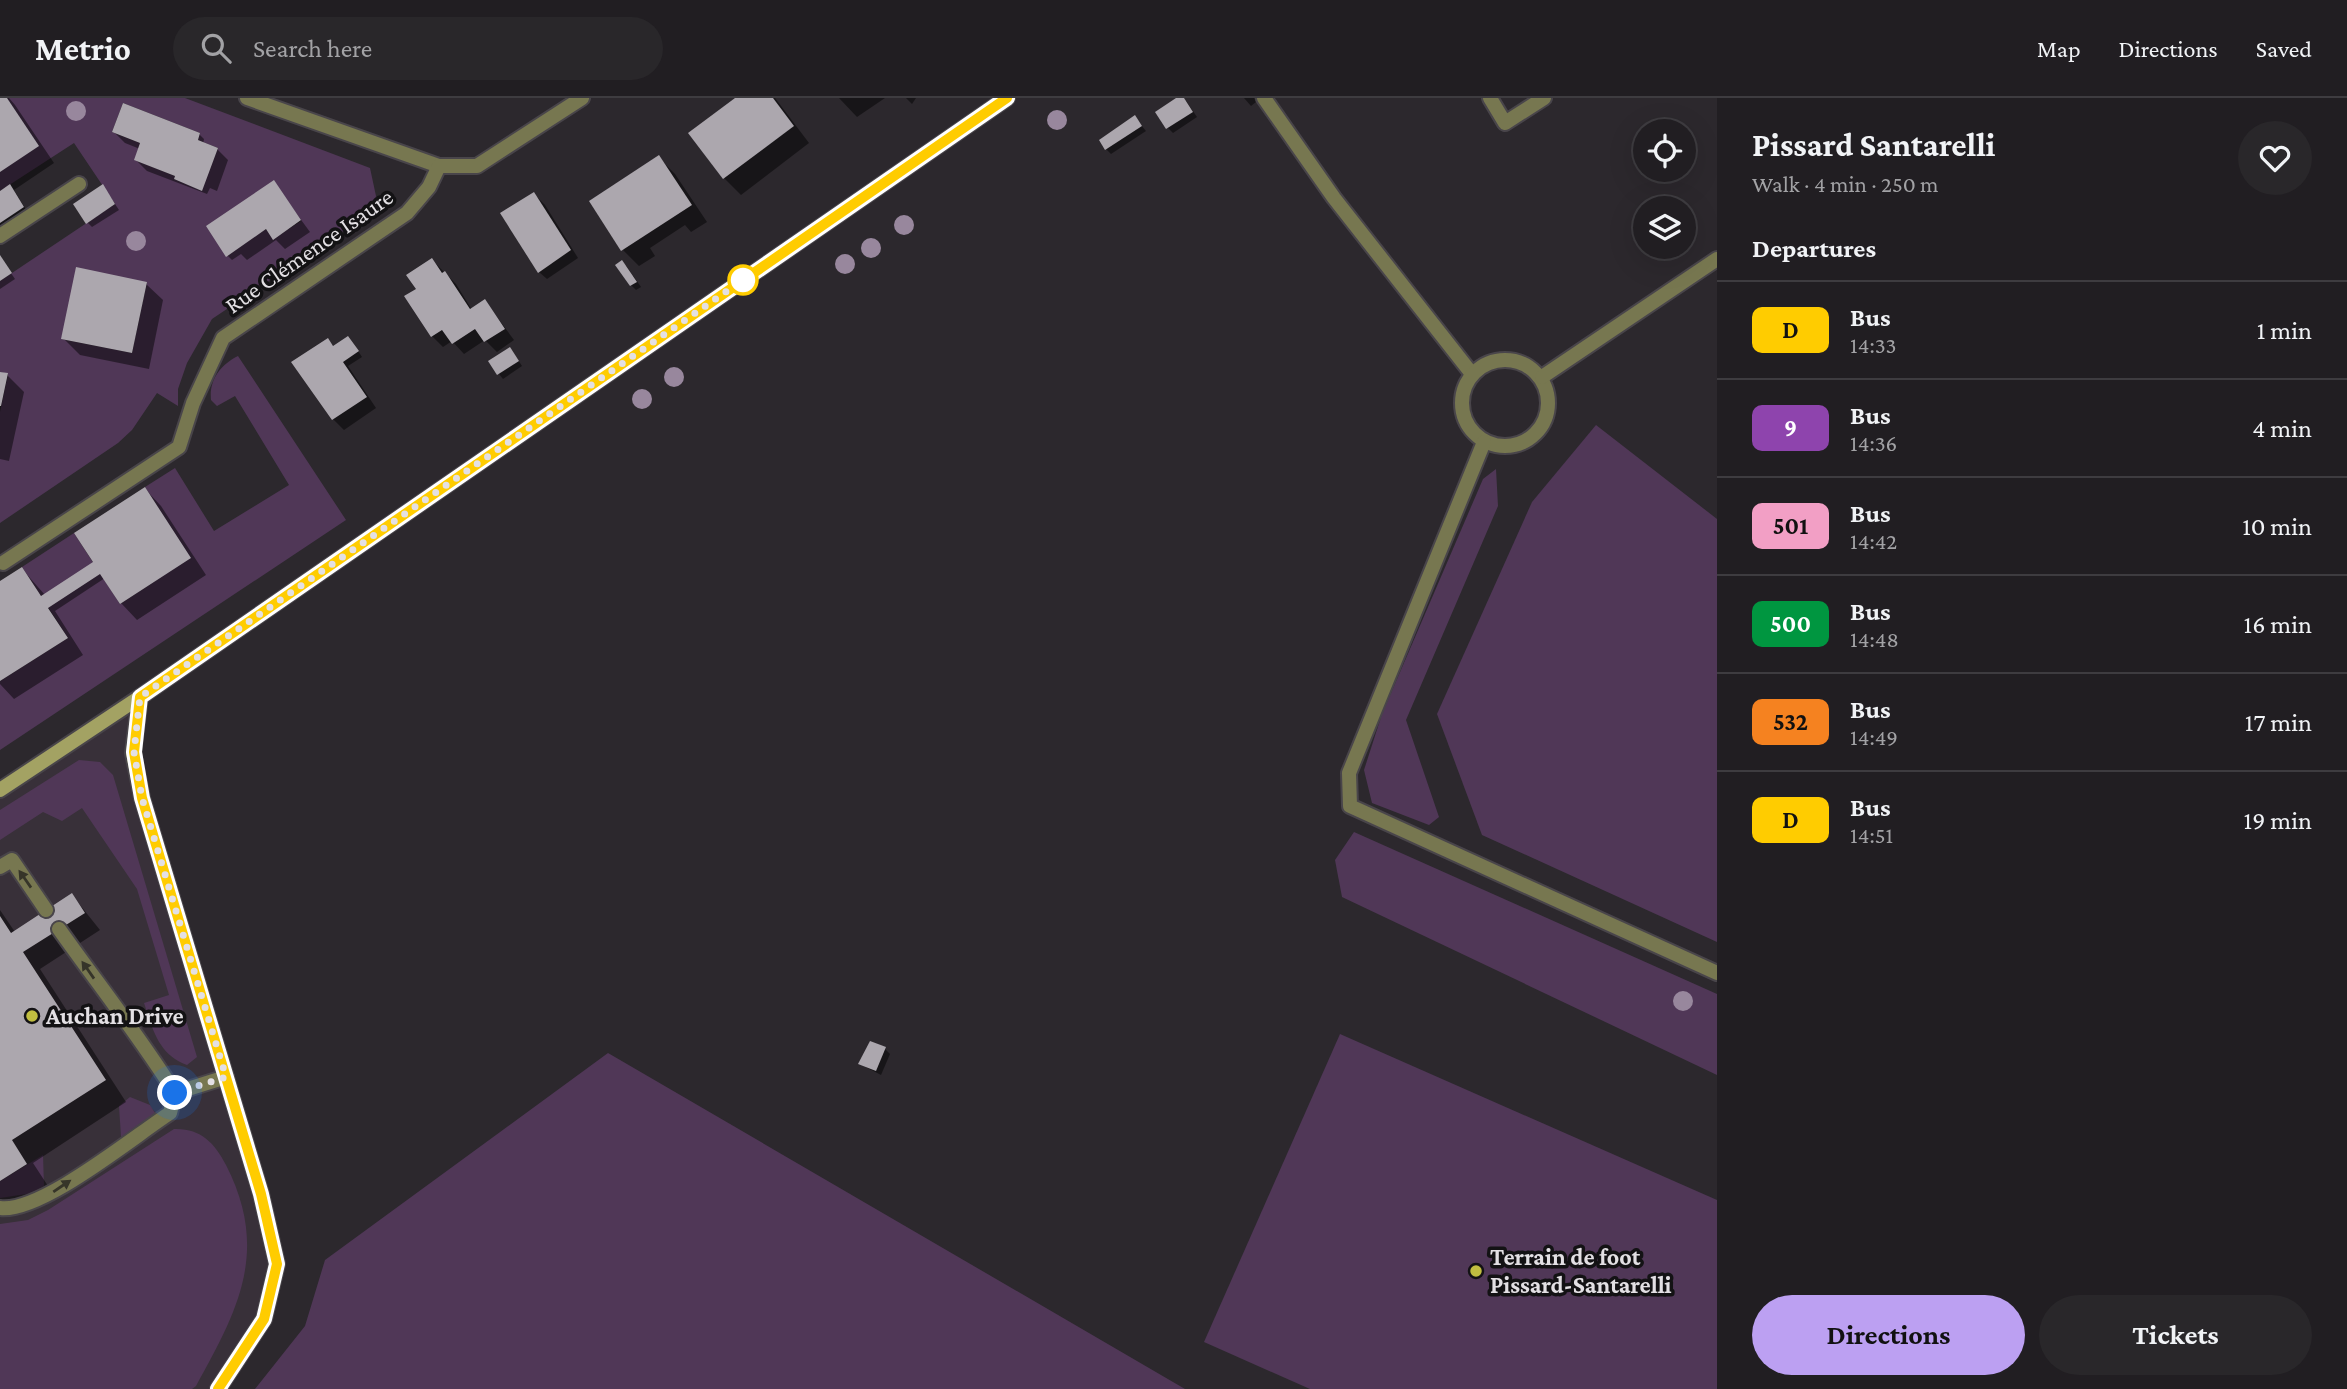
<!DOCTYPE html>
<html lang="en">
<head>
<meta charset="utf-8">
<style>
	:root { --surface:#211e22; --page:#29272a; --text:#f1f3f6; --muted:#a2a2a5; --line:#3e3c40; --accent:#bca0f2 }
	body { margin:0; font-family:"Crimson Pro",serif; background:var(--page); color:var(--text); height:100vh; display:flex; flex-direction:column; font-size:26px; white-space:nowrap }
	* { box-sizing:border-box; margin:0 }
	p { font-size:23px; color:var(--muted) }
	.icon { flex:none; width:38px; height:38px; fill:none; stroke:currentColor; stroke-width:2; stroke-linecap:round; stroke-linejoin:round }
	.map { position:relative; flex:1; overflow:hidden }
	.panel { display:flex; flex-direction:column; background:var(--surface); width:630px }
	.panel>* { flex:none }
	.badge { padding:0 14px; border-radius:10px; font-size:24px; line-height:46px }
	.buttons { position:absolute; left:1633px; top:21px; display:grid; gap:14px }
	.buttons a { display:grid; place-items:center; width:63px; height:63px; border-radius:50%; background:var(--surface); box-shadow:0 7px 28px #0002,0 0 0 2px var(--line); font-size:35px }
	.you { position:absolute; width:35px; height:35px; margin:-18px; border:5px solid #fff; border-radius:50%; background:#1a73e8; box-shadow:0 0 0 10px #1a73e833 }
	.map>.badge { position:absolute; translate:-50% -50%; box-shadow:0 0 0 4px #fff }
	h2 { padding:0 35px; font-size:26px; line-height:63px }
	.round { display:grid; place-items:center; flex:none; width:74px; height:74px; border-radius:37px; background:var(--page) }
	.summary { display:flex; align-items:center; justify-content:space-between; height:119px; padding:0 35px }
	h1 { font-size:33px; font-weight:700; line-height:52px }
	.cta { display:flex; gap:14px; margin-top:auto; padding:14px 35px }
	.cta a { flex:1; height:80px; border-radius:42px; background:var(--accent); color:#111; font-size:28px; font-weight:700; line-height:80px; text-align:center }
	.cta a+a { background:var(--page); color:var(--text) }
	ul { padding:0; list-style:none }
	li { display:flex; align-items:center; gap:21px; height:98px; padding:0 35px; border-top:2px solid var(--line) }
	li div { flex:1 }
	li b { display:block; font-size:26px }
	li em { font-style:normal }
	li .badge { min-width:77px; font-weight:700; text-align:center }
	header { display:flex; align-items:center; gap:42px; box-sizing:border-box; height:98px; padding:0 35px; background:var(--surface); border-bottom:2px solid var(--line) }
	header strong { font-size:33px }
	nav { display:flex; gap:38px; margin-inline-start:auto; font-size:24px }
	.search { width:490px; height:63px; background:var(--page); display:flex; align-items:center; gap:18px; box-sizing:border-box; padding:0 24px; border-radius:38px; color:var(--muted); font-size:26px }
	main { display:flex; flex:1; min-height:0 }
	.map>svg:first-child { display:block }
	.built { fill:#383039 }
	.green { fill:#503757; fill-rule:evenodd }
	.shadow { fill:#0007 }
	.building { fill:#aca7ae }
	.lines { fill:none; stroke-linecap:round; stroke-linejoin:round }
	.lane-casing { stroke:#49454a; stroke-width:18 }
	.street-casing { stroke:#49454a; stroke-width:18 }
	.secondary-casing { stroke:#49454a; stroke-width:18 }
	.lane { stroke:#777750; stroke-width:14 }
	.street { stroke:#777750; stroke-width:14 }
	.secondary { stroke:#a3a263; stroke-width:14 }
	.tree { fill:#98879d }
	.oneway { fill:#363529 }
	.line-casing { stroke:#fff; stroke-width:16 }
	.line { stroke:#fc0; stroke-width:10 }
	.walk { stroke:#e3e0e4; stroke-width:7; stroke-dasharray:0 12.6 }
	.stop-dot { fill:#fff; stroke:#fc0; stroke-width:3.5 }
	.poi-dot { fill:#c1be40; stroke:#131214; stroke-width:2.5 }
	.labels { text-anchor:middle; stroke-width:7; stroke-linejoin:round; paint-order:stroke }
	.street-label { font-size:24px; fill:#e3e0e4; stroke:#131214 }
	.poi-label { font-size:24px; font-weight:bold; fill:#e3e0e4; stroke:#131214; text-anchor:start }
</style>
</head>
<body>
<header>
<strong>Metrio</strong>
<div class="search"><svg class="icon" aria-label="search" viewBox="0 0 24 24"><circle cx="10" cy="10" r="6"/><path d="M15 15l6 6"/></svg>Search here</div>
<nav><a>Map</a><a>Directions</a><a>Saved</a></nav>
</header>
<main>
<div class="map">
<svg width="1717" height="1291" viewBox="0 0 1717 1291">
	<rect width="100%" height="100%" fill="#2c282d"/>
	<path class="built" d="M140,599L133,654L277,1166L264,1221L218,1291H0V692Z"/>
	<g class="green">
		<path d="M0,0H185L370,70L376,98L373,113L212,221L187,265L178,291V308L157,295L132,332L118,345L0,425V314L8,276L0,274V183L115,106L74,45L0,93ZM123,5L200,35L198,42L218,50L201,92L174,81L175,78L135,62L140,45L112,34ZM274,83L301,123L273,141L266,131L226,158ZM147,184L132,255L61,241Z"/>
		<path d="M238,258L346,422L0,652V583L68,540L22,469L74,435L120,506L190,460L145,389L175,370L214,433L289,387L235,298L217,308L211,302C209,282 220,267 238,258Z"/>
		<path d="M1596,327L1717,421V844L1482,737L1437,616L1532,404Z"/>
		<path d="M1496,371L1498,408L1406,622L1439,719L1429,727L1372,705L1364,672L1382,616L1483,381Z"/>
		<path d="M79,662L100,664L113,677L197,959L187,967C158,956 153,932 144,905L169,897L137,791L82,710L62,723L43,714L0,742V712Z"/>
		<path d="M1354,734L1717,896V977L1342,799L1335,762Z"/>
		<path d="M1340,936L1717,1102V1291H1310L1204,1244Z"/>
		<path d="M608,955L1185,1291H255L305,1228L325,1162Z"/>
		<path d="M130,999L150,1007L155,1015L121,1039L119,1008Z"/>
		<path d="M174,1031C200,1030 214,1044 226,1067C270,1153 238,1212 196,1288L192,1291H0V1126L28,1122L48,1112Z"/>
		<path d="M43,1057L44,1088L33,1095L0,1100V1083Z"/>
	</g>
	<g class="shadow">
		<path d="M0,0H9L15,7L54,65L14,92L28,115L0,132Z"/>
		<path d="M738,0H775L809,45L741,97L724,80Z"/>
		<path d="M839,0H885L857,19Z"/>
		<path d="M916,0L912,6L906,0Z"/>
		<path d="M1179,0L1186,3L1197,19L1173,35L1168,30Z"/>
		<path d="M1244,0H1254L1256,4L1251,8Z"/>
		<path d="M1135,20L1146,33L1111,56L1106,51Z"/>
		<path d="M114,34L199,36L204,41L203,46L217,51L228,62L217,93L210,90L207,96L147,73L136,62L140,51L125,45Z"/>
		<path d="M658,59L675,76L707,124L691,134L685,127L650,150L655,158L639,168L623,152Z"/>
		<path d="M274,85L310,134L285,151L276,142L247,162L241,156L232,162L227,157Z"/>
		<path d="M107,94L119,112L92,129L87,124Z"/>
		<path d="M534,96L545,107L578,160L547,181L539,174Z"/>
		<path d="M0,159L15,181L0,191Z"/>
		<path d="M432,162L456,186L472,212L485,203L514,242L497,254L485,242L464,256L452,243L443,249L432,238L418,192Z"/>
		<path d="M622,164L627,169L641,189L636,192L631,187Z"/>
		<path d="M146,186L163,202L149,271L80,257L63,240Z"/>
		<path d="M328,243L334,249L353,245L362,259L348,268L376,310L344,332L333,321Z"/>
		<path d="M514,256L522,268L503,281L499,276Z"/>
		<path d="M0,275L7,277L24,294L9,363L0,361Z"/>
		<path d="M145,391L161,408L206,477L137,522L121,505L105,480L55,513L83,557L14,601L0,586V485L22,471L45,497L95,465Z"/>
		<path d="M72,797L100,832L40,871L126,1004L33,1065L48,1088L0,1119V812L15,834Z"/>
		<path d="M885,951L890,956L881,977L860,966Z"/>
	</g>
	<g class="building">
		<path d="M0,0H7L39,48L0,74Z"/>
		<path d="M735,0H773L794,28L723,81L688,35Z"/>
		<path d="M1176,0H1184L1193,14L1166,31L1155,14Z"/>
		<path d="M123,5L200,35L198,42L218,50L202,93L174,81L175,78L134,62L140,45L112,34Z"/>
		<path d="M1135,17L1142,28L1105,52L1099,42Z"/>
		<path d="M659,57L692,107L621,153L589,103Z"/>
		<path d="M274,82L301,122L273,142L266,131L226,159L206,128Z"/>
		<path d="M10,86L24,109L0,125V93Z"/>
		<path d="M103,86L115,106L86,126L73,106Z"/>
		<path d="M534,94L571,152L538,175L500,115Z"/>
		<path d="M0,157L12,175L0,183Z"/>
		<path d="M432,160L442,175L445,173L470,211L485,201L505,231L484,244L475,231L452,246L442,232L431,239L404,198L416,191L406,177Z"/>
		<path d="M622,162L637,184L630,188L615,167Z"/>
		<path d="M76,169L147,184L132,255L61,241Z"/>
		<path d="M348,238L359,253L343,264L367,299L332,322L291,264L328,240L333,248Z"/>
		<path d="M510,249L519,263L497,277L488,263Z"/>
		<path d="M0,274L8,275L1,308H0Z"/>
		<path d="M145,389L191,460L120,506L100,476L48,510L68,540L0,583V483L22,469L41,498L93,464L74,435Z"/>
		<path d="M72,795L85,815L23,854L106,982L12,1042L27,1066L0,1083V818L11,835Z"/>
		<path d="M870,943L886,949L876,973L858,966Z"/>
	</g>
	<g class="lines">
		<g class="lane-casing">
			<g id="lane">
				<path d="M1264,0L1334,100L1472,276"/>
				<path d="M1490,0L1505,25L1544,0"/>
				<circle cx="1505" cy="305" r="43"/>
				<path d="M1542,279L1717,161"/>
				<path d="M1484,344L1349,675L1350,708L1717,875"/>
				<path d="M0,769L12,762L46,812"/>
				<path d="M175,995L226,979"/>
				<path d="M0,1110C41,1115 133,1039 170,1015L175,995C140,939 98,886 59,831"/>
			</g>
		</g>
		<g class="street-casing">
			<g id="street">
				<path d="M247,0L439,68"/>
				<path d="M0,138L79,86"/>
				<path d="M3,465L179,349L193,305L223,240L407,115L429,89L439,68H477L582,0"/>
			</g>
		</g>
		<g class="secondary-casing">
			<g id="secondary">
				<path d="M140,599L133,655L142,700L261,1096L277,1166L264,1221L218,1291"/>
				<path d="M0,692L140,599L1007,0"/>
			</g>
		</g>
		<use href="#lane" class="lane"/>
		<use href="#street" class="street"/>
		<use href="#secondary" class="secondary"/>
	</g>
	<g class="tree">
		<circle cx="76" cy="13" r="10"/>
		<circle cx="1057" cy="22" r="10"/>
		<circle cx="904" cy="127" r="10"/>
		<circle cx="136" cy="143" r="10"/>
		<circle cx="871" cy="150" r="10"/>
		<circle cx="845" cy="166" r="10"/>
		<circle cx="674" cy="279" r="10"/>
		<circle cx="642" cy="301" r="10"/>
		<circle cx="1683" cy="903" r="10"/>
	</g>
	<defs><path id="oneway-solid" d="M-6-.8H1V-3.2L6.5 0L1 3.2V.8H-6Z" transform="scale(1.75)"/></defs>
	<g class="oneway">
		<use href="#oneway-solid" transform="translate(25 781) rotate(-125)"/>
		<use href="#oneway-solid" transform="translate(88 872) rotate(-125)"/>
		<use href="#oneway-solid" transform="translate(62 1088) rotate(-34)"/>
	</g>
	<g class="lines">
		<g class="line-casing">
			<path id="line" d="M218,1291L264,1221L277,1166L261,1096L142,700L134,654L140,599L1007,0"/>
		</g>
		<use href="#line" class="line"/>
		<path class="walk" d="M175,995L226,979L142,700L134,654L140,599L743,182"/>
	</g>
	<circle class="stop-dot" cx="743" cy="182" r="14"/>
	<g class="poi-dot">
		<circle cx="32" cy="918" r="7"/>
		<circle cx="1476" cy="1173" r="7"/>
	</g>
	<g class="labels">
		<g class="street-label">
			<text transform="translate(309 153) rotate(-35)" y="8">Rue Clémence Isaure</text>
		</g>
		<g class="poi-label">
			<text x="46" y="926">Auchan Drive</text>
			<text x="1490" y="1167">Terrain de foot<tspan x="1490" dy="28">Pissard-Santarelli</tspan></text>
		</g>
	</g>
</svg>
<div class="buttons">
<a><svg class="icon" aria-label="locate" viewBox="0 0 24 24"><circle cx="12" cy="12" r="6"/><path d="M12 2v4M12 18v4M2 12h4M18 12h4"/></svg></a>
<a><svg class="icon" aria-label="layers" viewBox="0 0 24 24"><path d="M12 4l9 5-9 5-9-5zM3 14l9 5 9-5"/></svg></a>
</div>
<div class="you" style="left:175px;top:995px"></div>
</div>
<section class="panel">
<div class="summary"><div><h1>Pissard Santarelli</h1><p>Walk · 4 min · 250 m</p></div><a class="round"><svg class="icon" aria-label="heart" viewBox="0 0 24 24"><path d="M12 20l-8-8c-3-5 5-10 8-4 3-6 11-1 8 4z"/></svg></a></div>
<h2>Departures</h2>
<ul>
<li><span class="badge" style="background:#fc0;color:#111">D</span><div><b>Bus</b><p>14:33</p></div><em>1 min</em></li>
<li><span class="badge" style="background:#8e44ad;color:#fff">9</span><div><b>Bus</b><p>14:36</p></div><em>4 min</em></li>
<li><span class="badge" style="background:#f29fc5;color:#111">501</span><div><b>Bus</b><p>14:42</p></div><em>10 min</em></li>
<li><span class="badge" style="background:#009640;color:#fff">500</span><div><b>Bus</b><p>14:48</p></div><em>16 min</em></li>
<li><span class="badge" style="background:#f58220;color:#111">532</span><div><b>Bus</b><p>14:49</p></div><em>17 min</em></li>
<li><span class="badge" style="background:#fc0;color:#111">D</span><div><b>Bus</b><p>14:51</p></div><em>19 min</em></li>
</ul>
<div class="cta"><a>Directions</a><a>Tickets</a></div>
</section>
</main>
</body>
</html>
